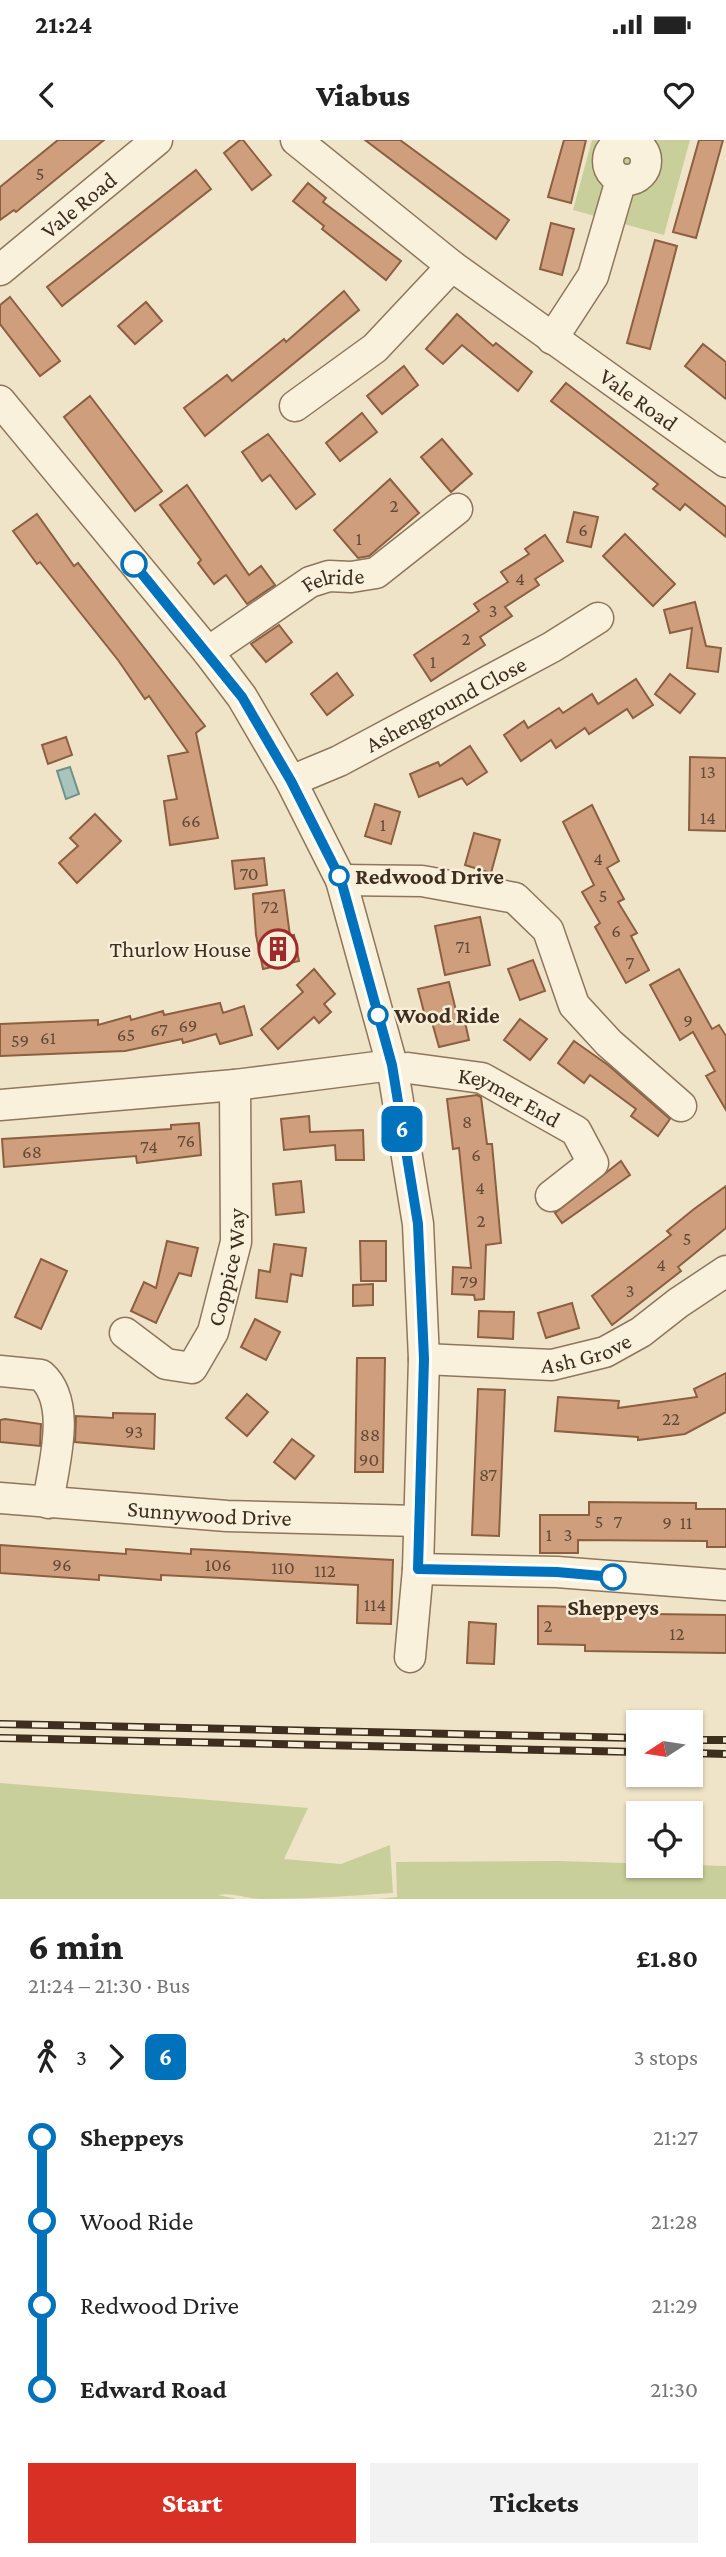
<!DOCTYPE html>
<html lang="en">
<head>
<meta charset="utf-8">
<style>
	:root { --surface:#fff; --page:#f2f2f2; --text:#222; --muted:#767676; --accent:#d93025 }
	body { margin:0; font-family:"Crimson Pro",serif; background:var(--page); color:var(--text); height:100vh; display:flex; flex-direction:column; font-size:26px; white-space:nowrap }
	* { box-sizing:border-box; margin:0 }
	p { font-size:23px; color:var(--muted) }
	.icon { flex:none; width:38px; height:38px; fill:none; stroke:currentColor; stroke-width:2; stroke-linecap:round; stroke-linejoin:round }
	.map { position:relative; height:1759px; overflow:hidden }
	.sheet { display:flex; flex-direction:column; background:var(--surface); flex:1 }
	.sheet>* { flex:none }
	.badge { padding:0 14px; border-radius:10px; font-size:24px; line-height:46px }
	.needle { width:46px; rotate:258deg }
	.buttons { position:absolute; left:626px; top:1570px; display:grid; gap:14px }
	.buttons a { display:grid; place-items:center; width:77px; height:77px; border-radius:0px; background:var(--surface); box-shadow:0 2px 5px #0004; font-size:35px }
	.map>.badge { position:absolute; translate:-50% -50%; box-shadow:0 0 0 4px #fff }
	.legs { display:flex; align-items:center; gap:10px; height:77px; padding:0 28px; font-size:23px }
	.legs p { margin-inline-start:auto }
	.head { display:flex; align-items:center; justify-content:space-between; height:119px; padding:0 28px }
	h1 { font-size:38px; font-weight:800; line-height:52px }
	.cta { display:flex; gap:14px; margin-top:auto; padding:14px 28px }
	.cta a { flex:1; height:80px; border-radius:0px; background:var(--accent); color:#fff; font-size:28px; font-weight:800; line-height:80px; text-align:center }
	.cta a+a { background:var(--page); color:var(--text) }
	ul { padding:0 28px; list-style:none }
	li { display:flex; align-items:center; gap:24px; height:84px; font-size:26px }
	li i { display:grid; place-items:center; width:10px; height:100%; margin:0 9px; background:currentColor }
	li i::after { content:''; width:18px; height:18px; margin:-9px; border:5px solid; border-radius:50%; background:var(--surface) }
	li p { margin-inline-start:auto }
	li:first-child i { background:linear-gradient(#0000 50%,currentColor 0) }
	li:last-child i { background:linear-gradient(currentColor 50%,#0000 0) }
	.status { display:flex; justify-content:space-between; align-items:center; height:49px; padding:0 35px; background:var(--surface); direction:ltr }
	.status svg { height:19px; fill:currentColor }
	header { display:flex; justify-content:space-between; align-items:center; height:91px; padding:0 28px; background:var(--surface); font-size:32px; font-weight:800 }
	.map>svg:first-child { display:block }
	.green { fill:#c9cf9b }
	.water { fill:#a9c4bc; stroke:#6f938a; stroke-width:2 }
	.building { fill:#cf9f7d; stroke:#8d5f41; stroke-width:2 }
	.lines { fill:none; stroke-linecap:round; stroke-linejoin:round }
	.minor-casing { stroke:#8d765c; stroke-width:33 }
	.minor { stroke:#faf1dc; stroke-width:30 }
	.rail-casing { stroke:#3d2e20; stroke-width:8 }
	.rail { stroke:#f7eed8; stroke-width:5; stroke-dasharray:16; stroke-linecap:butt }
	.line-1-casing { stroke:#fff; stroke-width:16 }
	.line-1 { stroke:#0072bc; stroke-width:10 }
	.stop-1-dot { fill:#fff; stroke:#0072bc; stroke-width:3.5 }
	.labels { text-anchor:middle; stroke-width:5; stroke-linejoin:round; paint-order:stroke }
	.number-label { font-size:19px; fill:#624a37 }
	.street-label { font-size:23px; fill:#3d2e20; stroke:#f7eed8 }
	.stop-label { font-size:23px; font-weight:bold; fill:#3d2e20; stroke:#f7eed8; text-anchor:start }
	.poi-label { font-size:23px; fill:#3d2e20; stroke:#f7eed8; text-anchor:end }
</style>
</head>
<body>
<div class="status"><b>21:24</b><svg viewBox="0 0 49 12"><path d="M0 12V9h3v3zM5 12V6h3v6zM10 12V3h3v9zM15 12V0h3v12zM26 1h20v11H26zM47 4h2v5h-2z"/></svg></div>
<header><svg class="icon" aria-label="back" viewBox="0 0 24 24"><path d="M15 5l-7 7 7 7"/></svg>Viabus<svg class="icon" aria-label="heart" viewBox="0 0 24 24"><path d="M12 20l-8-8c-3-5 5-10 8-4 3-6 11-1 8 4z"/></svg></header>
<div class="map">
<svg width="726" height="1759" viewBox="0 0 726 1759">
	<rect width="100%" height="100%" fill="#f0e4c8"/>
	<g class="green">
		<path d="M592,0H690L664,95L573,70Z"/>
		<path d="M0,1643L308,1668L284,1719L341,1724L390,1705L393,1753C349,1756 306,1759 261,1759C247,1759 232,1752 218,1755L237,1759H0Z"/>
		<path d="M559,1721L726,1726V1759H377L397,1757L396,1722Z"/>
	</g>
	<path class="water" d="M70,627L79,654L66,659L57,631Z"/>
	<g class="building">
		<path d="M58,0H104L16,72L14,70L0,80V47Z"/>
		<path d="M240,0H243L271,35L252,50L224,13Z"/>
		<path d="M365,0H400L509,80L496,99Z"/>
		<path d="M564,0H586L571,63L548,57Z"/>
		<path d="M699,0H723L696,98L673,92Z"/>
		<path d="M196,30L211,49L62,166L47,147Z"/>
		<path d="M308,43L326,58L323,62L401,121L386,140L322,89L324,86L293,61Z"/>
		<path d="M551,83L574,89L562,135L540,129Z"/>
		<path d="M655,100L677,106L650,209L627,203Z"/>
		<path d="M344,151L359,170L205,296L184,268L227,235L232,241L284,199L286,202Z"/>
		<path d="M10,157L60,221L40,236L0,184V165Z"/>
		<path d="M146,162L162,181L135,204L118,186Z"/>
		<path d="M457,174L493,206L496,203L532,232L518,251L462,205L443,224L426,209Z"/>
		<path d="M703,204L726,222V259L685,226Z"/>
		<path d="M404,226L418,245L382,274L367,256Z"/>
		<path d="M566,243L726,367V397L685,364L680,370L653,349L658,344L551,261Z"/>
		<path d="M90,256L162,351L135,371L64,277Z"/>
		<path d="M362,273L377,292L340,321L326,303Z"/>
		<path d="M268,294L315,354L296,369L270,335L262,341L242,312Z"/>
		<path d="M442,299L472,334L451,352L421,317Z"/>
		<path d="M390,339L419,373L369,416L358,418L334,390Z"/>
		<path d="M187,345L249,435L261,426L275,445L247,464L226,435L214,444L198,423L201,420L160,365Z"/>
		<path d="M574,372L598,377L591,407L567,402Z"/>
		<path d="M37,374L74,426L78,423L205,586L196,593L218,698L170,705L164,661L177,659L168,616L188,612L149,556L145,559L118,520L40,422L37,424L13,391Z"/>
		<path d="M625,394L675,444L653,466L603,416Z"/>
		<path d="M545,395L563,421L535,439L539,445L505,467L512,476L480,497L485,505L431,541L414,515L479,471L474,464L508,442L501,432L529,414L525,409Z"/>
		<path d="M695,462L706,506L721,508L718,532L687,528L692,488L670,493L664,470Z"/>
		<path d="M279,485L292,502L266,522L251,504Z"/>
		<path d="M337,533L353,555L327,575L311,554Z"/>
		<path d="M670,534L695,554L680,573L655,554Z"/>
		<path d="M636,539L653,565L633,578L627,569L589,594L585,588L556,608L551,600L521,621L504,595L524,581L528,588L559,568L563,573L592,554L598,564Z"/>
		<path d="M66,597L72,615L48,624L42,605Z"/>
		<path d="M470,606L487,632L467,645L462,638L419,657L410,634L438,622L440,626Z"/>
		<path d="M690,617L726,618V691L689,690Z"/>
		<path d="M375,664L400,672L391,704L365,696Z"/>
		<path d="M592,665L619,721L607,728L624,759L618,762L637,793L631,796L649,830L626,843L595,787L600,783L582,752L594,745L563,682Z"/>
		<path d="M95,674L121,701L77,743L59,723L78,706L70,698Z"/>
		<path d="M474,693L500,700L491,733L465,725Z"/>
		<path d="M264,718L267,745L235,749L232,721Z"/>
		<path d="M284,750L290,796L294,795L299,821L263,829L256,795L253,754Z"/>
		<path d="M480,777L490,825L445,835L435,786Z"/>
		<path d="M533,820L545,851L520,860L508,829Z"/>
		<path d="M314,829L335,854L324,864L331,872L319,883L314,877L278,909L261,889L303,852L297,845Z"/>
		<path d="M679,829L712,889L719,885L726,896V970L706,936L715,931L693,892L680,900L650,845Z"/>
		<path d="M449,842L457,875L463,873L469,900L439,907L430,875L425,876L418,849Z"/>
		<path d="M220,863L223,873L244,866L252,895L220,904L216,894L183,903L182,899L125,911L0,916V884L98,880V885L130,876L131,880L163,871L164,875Z"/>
		<path d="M520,879L547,899L530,920L504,900Z"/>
		<path d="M574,901L608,925L670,979L658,996L631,976L636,969L590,935L584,943L558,923Z"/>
		<path d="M477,955L481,957L487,1004H492L501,1103L486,1105L484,1159L475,1160L474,1155L452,1154L453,1127L471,1128L459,1008L453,1009L447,959Z"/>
		<path d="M309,976L310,992L363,990L364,1020H336L335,1005L284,1010L281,979Z"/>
		<path d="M199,983L201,1015L137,1023L136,1016L4,1027L2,999L171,989V985Z"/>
		<path d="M621,1021L630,1035L562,1083L555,1073Z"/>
		<path d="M301,1041L304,1072L276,1075L273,1044Z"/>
		<path d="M726,1046V1088L678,1127L681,1131L612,1185L592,1156L671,1095L667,1091L694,1069Z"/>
		<path d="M167,1101L198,1108L191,1136L179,1133L156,1183L131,1171L144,1142L156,1148Z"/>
		<path d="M360,1101H386V1141H361Z"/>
		<path d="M274,1104L306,1108L302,1136L291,1134L287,1162L256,1158L259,1130L270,1132Z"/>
		<path d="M41,1119L67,1131L41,1189L15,1177Z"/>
		<path d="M373,1144V1165L353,1166V1145Z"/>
		<path d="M572,1163L579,1188L546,1198L538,1173Z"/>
		<path d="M479,1171L514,1172L513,1199L478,1197Z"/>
		<path d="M255,1179L280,1192L266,1220L241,1207Z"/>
		<path d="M357,1218H385L383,1332H355Z"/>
		<path d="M726,1233V1272L685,1294L638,1300V1297L555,1291L558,1257L619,1261L618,1268L697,1257L694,1249Z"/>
		<path d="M478,1249L505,1250L499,1396L472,1395Z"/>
		<path d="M247,1254L268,1272L247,1296L226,1278Z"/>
		<path d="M113,1273L155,1274L154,1309L75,1302L76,1276L113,1278Z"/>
		<path d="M5,1279L41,1284L40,1306L0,1302V1280Z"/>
		<path d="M292,1299L314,1316L295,1339L274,1322Z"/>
		<path d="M589,1362L696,1363V1369H726V1407H707V1401L578,1400V1413H540V1375H589Z"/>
		<path d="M0,1405L126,1414V1409L191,1414V1409L393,1420L391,1484L357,1483L358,1445L161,1435V1440L99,1435V1440L0,1433Z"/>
		<path d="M538,1466L577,1467V1473L726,1475V1513L585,1511V1505L538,1504Z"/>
		<path d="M469,1482L496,1484L494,1524L467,1523Z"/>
	</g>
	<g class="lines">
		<g class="minor-casing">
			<g id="minor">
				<path id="s1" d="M296,0L452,126L726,322"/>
				<circle cx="627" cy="21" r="19"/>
				<path id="s2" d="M0,130L157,0"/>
				<path d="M552,199L593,136L621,40"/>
				<path d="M0,261L208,512L242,557L291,641L341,740L392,925L418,1084L424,1219L418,1429L410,1517"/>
				<path d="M295,266L375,208L452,126"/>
				<path id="s3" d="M208,512L310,442L329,436L351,437L376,433L457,369"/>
				<path id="s4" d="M291,641L339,621L552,507L598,478"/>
				<path d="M341,740L422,741L515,758L548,790L574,865L609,903L681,966"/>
				<path id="s5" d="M393,931L408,928L482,938L576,991L593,1023L551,1056"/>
				<path d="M0,965L235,945L392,925"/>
				<path id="s6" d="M125,1193L166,1224L192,1228L213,1192L236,1102L235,945"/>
				<path id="s7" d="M424,1219L552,1225L605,1212L641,1192L678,1163L726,1131"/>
				<path d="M0,1231L41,1235C73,1263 53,1326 48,1363"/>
				<path id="s8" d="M0,1358L227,1376L418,1381"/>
				<path d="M418,1429L557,1432L726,1445"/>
			</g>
		</g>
		<use href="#minor" class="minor"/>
		<g class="rail-casing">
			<g id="rail">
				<path d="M0,1584L639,1598"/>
				<path d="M0,1598L639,1612"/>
				<path d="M691,1600H726"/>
				<path d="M691,1613L726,1614"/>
			</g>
		</g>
		<use href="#rail" class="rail"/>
	</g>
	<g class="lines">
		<g class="line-1-casing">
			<path id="line-1" d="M134,424L242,557L291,641L341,740L392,925L418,1084L424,1219L418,1429L557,1432L613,1437"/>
		</g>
		<use href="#line-1" class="line-1"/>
	</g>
	<defs>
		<g id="building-ring" transform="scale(2.0125)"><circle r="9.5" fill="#f7eed8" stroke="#9e2a2b" stroke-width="1.5"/><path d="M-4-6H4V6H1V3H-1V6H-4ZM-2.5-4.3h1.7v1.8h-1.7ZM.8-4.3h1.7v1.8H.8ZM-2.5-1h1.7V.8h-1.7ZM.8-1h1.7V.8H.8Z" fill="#9e2a2b"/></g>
	</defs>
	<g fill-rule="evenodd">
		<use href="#building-ring" x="278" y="809"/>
	</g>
	<g class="stop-1-dot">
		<circle cx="134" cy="424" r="12"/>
		<circle cx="339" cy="736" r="9"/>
		<circle cx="378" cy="875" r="9"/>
		<circle cx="613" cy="1437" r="12"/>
	</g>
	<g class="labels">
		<g class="number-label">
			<text x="40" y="40">5</text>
			<text x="394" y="372">2</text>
			<text x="583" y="396">6</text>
			<text x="359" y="405">1</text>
			<text x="520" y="445">4</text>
			<text x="493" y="477">3</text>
			<text x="466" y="505">2</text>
			<text x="433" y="528">1</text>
			<text x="708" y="638">13</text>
			<text x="708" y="684">14</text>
			<text x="191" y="687">66</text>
			<text x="383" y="691">1</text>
			<text x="598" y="725">4</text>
			<text x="249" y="740">70</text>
			<text x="603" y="762">5</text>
			<text x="270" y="773">72</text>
			<text x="616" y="797">6</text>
			<text x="463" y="813">71</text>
			<text x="630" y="829">7</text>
			<text x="688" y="887">9</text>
			<text x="188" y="892">69</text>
			<text x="159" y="896">67</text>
			<text x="126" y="901">65</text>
			<text x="48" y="904">61</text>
			<text x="20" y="907">59</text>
			<text x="467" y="988">8</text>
			<text x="186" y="1007">76</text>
			<text x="149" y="1013">74</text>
			<text x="32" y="1018">68</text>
			<text x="476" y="1021">6</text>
			<text x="480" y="1054">4</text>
			<text x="481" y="1087">2</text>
			<text x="687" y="1105">5</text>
			<text x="661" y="1131">4</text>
			<text x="469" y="1148">79</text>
			<text x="630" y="1157">3</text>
			<text x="671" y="1285">22</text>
			<text x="134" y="1298">93</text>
			<text x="370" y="1301">88</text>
			<text x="369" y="1326">90</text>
			<text x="488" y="1341">87</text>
			<text x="599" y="1388">5</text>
			<text x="618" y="1388">7</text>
			<text x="667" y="1389">9</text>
			<text x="686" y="1389">11</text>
			<text x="549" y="1401">1</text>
			<text x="568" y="1401">3</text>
			<text x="62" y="1431">96</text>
			<text x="218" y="1431">106</text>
			<text x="283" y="1434">110</text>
			<text x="325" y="1437">112</text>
			<text x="375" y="1471">114</text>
			<text x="548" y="1492">2</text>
			<text x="677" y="1500">12</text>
		</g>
		<g class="street-label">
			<text dy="8" stroke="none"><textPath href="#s2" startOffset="102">Vale Road</textPath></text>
			<text dy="8" stroke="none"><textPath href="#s1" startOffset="430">Vale Road</textPath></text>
			<text dy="8" stroke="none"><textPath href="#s3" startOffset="147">Felride</textPath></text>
			<text dy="8" stroke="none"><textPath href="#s4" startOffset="173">Ashenground Close</textPath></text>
			<text dy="8" stroke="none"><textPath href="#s5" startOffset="122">Keymer End</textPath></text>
			<text dy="8" stroke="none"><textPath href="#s6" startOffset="186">Coppice Way</textPath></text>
			<text dy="8" stroke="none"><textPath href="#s7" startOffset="164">Ash Grove</textPath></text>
			<text dy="8" stroke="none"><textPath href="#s8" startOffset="210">Sunnywood Drive</textPath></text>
		</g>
		<g class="stop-label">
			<text x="355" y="744">Redwood Drive</text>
			<text x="394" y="883">Wood Ride</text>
			<text x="613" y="1475" text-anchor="middle">Sheppeys</text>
		</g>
		<g class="poi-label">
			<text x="251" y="817">Thurlow House</text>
		</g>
	</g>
</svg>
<div class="buttons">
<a><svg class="needle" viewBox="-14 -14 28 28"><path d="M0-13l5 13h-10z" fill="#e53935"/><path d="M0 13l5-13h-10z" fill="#767676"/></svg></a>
<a><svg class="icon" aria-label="locate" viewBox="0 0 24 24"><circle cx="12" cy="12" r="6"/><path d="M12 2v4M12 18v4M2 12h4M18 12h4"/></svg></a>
</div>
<b class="badge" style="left:402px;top:989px;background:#0072bc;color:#fff">6</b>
</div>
<section class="sheet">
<div class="head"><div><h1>6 min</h1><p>21:24 – 21:30 · Bus</p></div><b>£1.80</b></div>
<div class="legs"><svg class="icon" aria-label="walk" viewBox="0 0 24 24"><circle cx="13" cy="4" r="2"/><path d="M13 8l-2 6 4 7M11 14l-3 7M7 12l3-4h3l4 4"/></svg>3<svg class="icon" aria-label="forward" viewBox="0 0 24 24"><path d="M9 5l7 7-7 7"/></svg><b class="badge" style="background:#0072bc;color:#fff">6</b><p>3 stops</p></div>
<ul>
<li><i style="color:#0072bc"></i><b>Sheppeys</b><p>21:27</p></li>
<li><i style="color:#0072bc"></i><span>Wood Ride</span><p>21:28</p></li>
<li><i style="color:#0072bc"></i><span>Redwood Drive</span><p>21:29</p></li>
<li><i style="color:#0072bc"></i><b>Edward Road</b><p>21:30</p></li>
</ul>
<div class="cta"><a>Start</a><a>Tickets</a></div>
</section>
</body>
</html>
